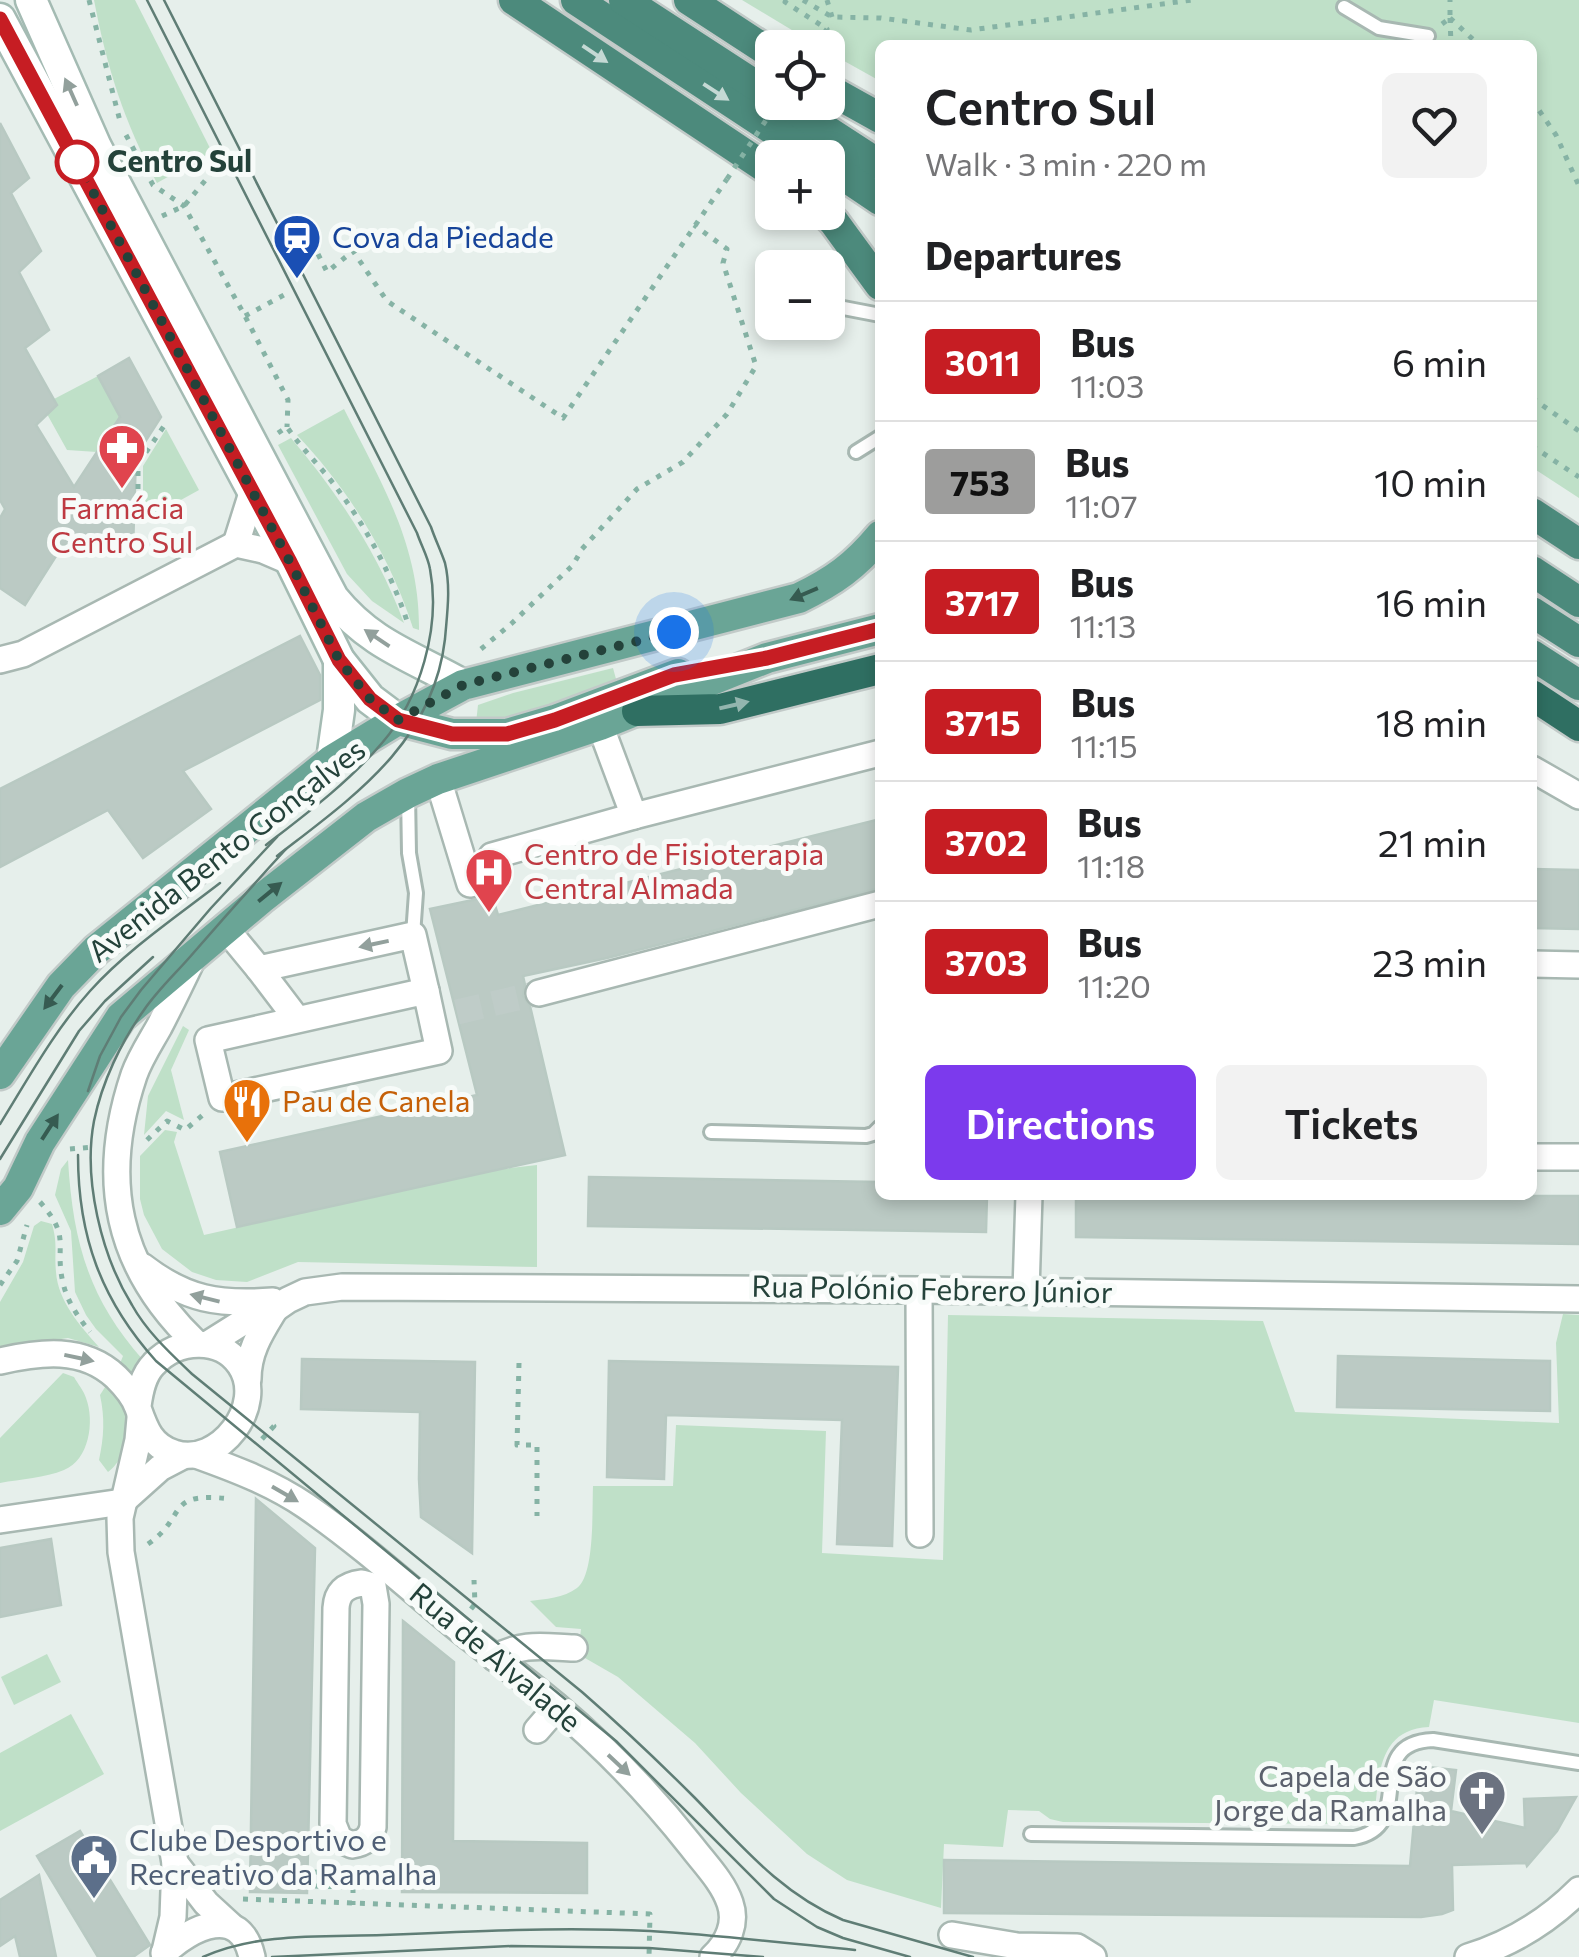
<!DOCTYPE html>
<html lang="en">
<head>
<meta charset="utf-8">
<style>
	:root { --surface:#fff; --page:#f2f2f2; --text:#202124; --muted:#757577; --line:#e0e0e0; --accent:#7c3aed }
	body { margin:0; font-family:Commissioner,sans-serif; background:var(--page); color:var(--text); height:100vh; display:flex; flex-direction:column; font-size:38px; white-space:nowrap }
	* { box-sizing:border-box; margin:0 }
	p { font-size:32px; color:var(--muted) }
	.icon { flex:none; width:55px; height:55px; fill:none; stroke:currentColor; stroke-width:2; stroke-linecap:round; stroke-linejoin:round }
	.map { position:relative; flex:1; overflow:hidden }
	.side { position:absolute; left:875px; top:40px; width:662px; height:1160px; display:flex; flex-direction:column; background:var(--surface); border-radius:15px; box-shadow:0 5px 15px #0003 }
	.side>* { flex:none }
	.badge { padding:0 20px; border-radius:8px; font-size:35px; line-height:65px }
	.buttons { position:absolute; left:755px; top:30px; display:grid; gap:20px }
	.buttons a { display:grid; place-items:center; width:90px; height:90px; border-radius:15px; background:var(--surface); box-shadow:0 5px 15px #0003; font-size:50px }
	.you { position:absolute; width:50px; height:50px; margin:-25px; border:8px solid #fff; border-radius:50%; background:#1a73e8; box-shadow:0 0 0 15px #1a73e833 }
	.map>.badge { position:absolute; translate:-50% -50%; box-shadow:0 0 0 5px #fff }
	h2 { padding:0 50px; font-size:38px; line-height:90px }
	.round { display:grid; place-items:center; flex:none; width:105px; height:105px; border-radius:15px; background:var(--page) }
	.head { display:flex; align-items:center; justify-content:space-between; height:170px; padding:0 50px }
	h1 { font-size:48px; font-weight:600; line-height:75px }
	.button { display:flex; gap:20px; margin-top:auto; padding:20px 50px }
	.button a { flex:1; height:115px; border-radius:15px; background:var(--accent); color:#fff; font-size:40px; font-weight:600; line-height:115px; text-align:center }
	.button a+a { background:var(--page); color:var(--text) }
	ul { padding:0; list-style:none }
	li { display:flex; align-items:center; gap:30px; height:120px; padding:0 50px; border-top:2px solid var(--line) }
	li div { flex:1 }
	li b { display:block; font-size:38px }
	li em { font-style:normal }
	li .badge { min-width:110px; font-weight:700; text-align:center }
	.map>svg:first-child { display:block }
	.green { fill:#bfe0c8 }
	.building { fill:#bbcac4; stroke:#b8c9c2; stroke-width:2.5 }
	.lines { fill:none; stroke-linecap:round; stroke-linejoin:round }
	.minor-tunnel { stroke:#bfccc8; stroke-width:25; stroke-dasharray:25 12; stroke-linecap:butt }
	.service-casing { stroke:#a8b8b2; stroke-width:18 }
	.minor-casing { stroke:#a8b8b2; stroke-width:30 }
	.secondary-casing { stroke:#a4bbb3; stroke-width:35 }
	.primary-casing { stroke:#c2cac8; stroke-width:35 }
	.trunk-casing { stroke:#c2cac8; stroke-width:35 }
	.motorway-casing { stroke:#c2cac8; stroke-width:35 }
	.path { stroke:#86b3a5; stroke-width:5; stroke-dasharray:5 8; stroke-linecap:butt }
	.service { stroke:#fff; stroke-width:12 }
	.minor { stroke:#fff; stroke-width:25 }
	.secondary { stroke:#fff; stroke-width:30 }
	.primary { stroke:#6aa596; stroke-width:30 }
	.trunk { stroke:#4c8a7c; stroke-width:30 }
	.motorway { stroke:#2f6f62; stroke-width:30 }
	.tram { stroke:#5f7d75; stroke-width:2.5 }
	.path-bridge { stroke:#86b3a5; stroke-width:5; stroke-dasharray:5 8; stroke-linecap:butt }
	.oneway { fill:#c4d9d4 }
	.oneway2 { fill:#92a09c }
	.oneway3 { fill:#365b51 }
	.oneway4 { fill:#93b5ae }
	.line-casing { stroke:#fff; stroke-width:22 }
	.line { stroke:#c61d23; stroke-width:15 }
	.walk { stroke:#24423a; stroke-width:10; stroke-dasharray:0 18 }
	.stop-dot { fill:#fff; stroke:#c61d23; stroke-width:5 }
	.labels { text-anchor:middle; stroke-width:10; stroke-linejoin:round; paint-order:stroke }
	.stop-label { font-size:30px; font-weight:bold; fill:#24423a; stroke:#f7fbf9; text-anchor:start }
	.transit-label { font-size:30px; fill:#164399; stroke:#f7fbf9; text-anchor:start }
	.health-label { font-size:30px; fill:#be3a42; stroke:#f7fbf9 }
	.street-label { font-size:30px; fill:#24423a; stroke:#f7fbf9 }
	.food-label { font-size:30px; fill:#c56008; stroke:#f7fbf9; text-anchor:start }
	.worship-label { font-size:30px; fill:#5b616d; stroke:#f7fbf9; text-anchor:end }
	.service-label { font-size:30px; fill:#4e5e75; stroke:#f7fbf9; text-anchor:start }
</style>
</head>
<body>
<div class="map">
<svg width="1579" height="1957" viewBox="0 0 1579 1957">
	<rect width="100%" height="100%" fill="#e6efeb"/>
	<g class="green">
		<path d="M94,0H135L212,152L157,183C124,122 107,68 94,0Z"/>
		<path d="M742,0H1579V498L1533,468L1532,45H880V81L828,52V48L820,47Z"/>
		<path d="M98,376L120,417L97,452L67,450L47,414L57,405L54,399Z"/>
		<path d="M344,409C381,482 420,545 419,630L413,628C390,556 349,490 297,435Z"/>
		<path d="M166,429L199,490L150,517L143,503V466Z"/>
		<path d="M291,438C339,495 378,553 404,623L372,601L347,574L278,445Z"/>
		<path d="M613,668L616,679L564,704L519,718L476,723L478,705L513,693Z"/>
		<path d="M183,1026L189,1030L171,1070L184,1120L166,1111L144,1135L148,1096Z"/>
		<path d="M165,1130L177,1132L174,1142L204,1235L494,1170L537,1165V1267L298,1262L247,1282L216,1280L192,1272L162,1249L144,1215L140,1199V1156Z"/>
		<path d="M68,1160C73,1241 88,1298 143,1360L132,1380L119,1366L123,1356L96,1329L86,1315L75,1292L71,1231L55,1195L61,1169Z"/>
		<path d="M41,1221L52,1224C58,1245 54,1251 56,1272C58,1301 80,1326 99,1347L68,1338L0,1348V1302L23,1262L34,1226Z"/>
		<path d="M1563,1314L1579,1315V1723L1434,1700L1429,1727C1390,1729 1381,1756 1377,1790C1376,1798 1376,1808 1372,1815C1369,1821 1365,1821 1359,1824L1063,1822L1050,1819L1039,1811L1008,1810L1003,1847L944,1844L941,1908L847,1880L807,1854L741,1793L695,1743L618,1677L578,1654L581,1629L556,1627L530,1601C545,1599 564,1598 577,1588C595,1575 592,1509 593,1486H673L676,1425L826,1431L822,1553L943,1560L948,1315L1263,1321L1295,1412L1559,1423L1556,1343Z"/>
		<path d="M63,1373L74,1377C78,1384 84,1391 86,1398C95,1422 89,1460 64,1470C45,1478 21,1479 0,1483V1438Z"/>
		<path d="M109,1381C114,1390 124,1401 127,1410C132,1431 125,1460 108,1472L99,1460C104,1437 105,1418 100,1395Z"/>
		<path d="M47,1654L61,1682L14,1705L1,1677Z"/>
		<path d="M71,1714L104,1774L0,1831V1753Z"/>
	</g>
	<g class="building">
		<path d="M0,123L29,178L11,193L41,251L19,272L49,330L25,348L57,405L36,425L74,487L120,417L98,376L129,358L161,417L136,456L133,548L63,545L25,605L0,588V518L5,509L0,500Z"/>
		<path d="M300,636L320,675V700L183,771L211,809L143,858L108,810L0,867V789Z"/>
		<path d="M880,819V888L607,958L523,976L525,985L523,996L530,1006L565,1155L237,1227L220,1152L477,1095L430,909L492,896L498,915Z"/>
		<path d="M1532,869L1579,870V929L1532,928Z"/>
		<path d="M589,1177L880,1182V1195H987L986,1232L588,1226Z"/>
		<path d="M1076,1195L1579,1196V1244L1076,1237Z"/>
		<path d="M1338,1356L1550,1361V1411L1337,1407Z"/>
		<path d="M302,1359L475,1362L472,1553L421,1517L419,1479L420,1412L301,1409Z"/>
		<path d="M609,1361L898,1367L892,1546L837,1544L842,1420L666,1415L664,1479L607,1477Z"/>
		<path d="M256,1499L315,1548L307,1893L250,1892Z"/>
		<path d="M51,1539L61,1605L0,1617V1548Z"/>
		<path d="M403,1621L454,1662L453,1841L587,1843V1893L402,1892Z"/>
		<path d="M1419,1766L1456,1770L1451,1811L1525,1828L1524,1799L1576,1797L1557,1831L1527,1866L1526,1863L1452,1865L1453,1910L1442,1914L1421,1917L944,1913V1860L1410,1866Z"/>
		<path d="M80,1831L150,1945L133,1957H98L37,1856Z"/>
		<path d="M39,1875L56,1957H20L15,1936L0,1946V1900Z"/>
	</g>
	<g class="lines">
		<path class="minor-tunnel" d="M457,1012L539,993"/>
		<g class="service-casing">
			<g id="service">
				<path d="M1344,7L1379,28L1428,36"/>
				<path d="M828,305L880,315"/>
				<path d="M856,452L880,437"/>
				<path d="M408,794L409,853L416,893L413,935"/>
				<path d="M711,1132L866,1136L873,1134L880,1127"/>
				<path d="M1031,1834L1354,1838C1420,1826 1359,1743 1433,1740L1579,1763"/>
			</g>
		</g>
		<g class="minor-casing">
			<g id="minor">
				<path d="M236,544L252,493"/>
				<path d="M0,660L23,654L236,544L263,550L291,562"/>
				<path d="M600,725L634,816"/>
				<path d="M1532,769L1579,796"/>
				<path d="M438,779L470,884L497,878L492,856L634,816L880,753"/>
				<path d="M226,929L259,969L297,1019"/>
				<path d="M193,958C182,981 171,1004 159,1027C150,1043 140,1058 134,1075C99,1179 116,1267 196,1343"/>
				<path d="M1532,964L1579,965"/>
				<path d="M259,969L413,935L426,991"/>
				<path d="M426,991L439,1051L222,1098L208,1040Z"/>
				<path d="M539,993L880,904"/>
				<path d="M1532,1157H1579"/>
				<path d="M142,1266C186,1300 219,1305 273,1301"/>
				<path d="M919,1290L920,1534"/>
				<path d="M1026,1291L1029,1195"/>
				<path d="M208,1344L251,1317L275,1309L288,1300L305,1292L342,1287L919,1290L1579,1299"/>
				<path d="M0,1361C40,1352 83,1346 116,1377C124,1385 134,1396 138,1408C145,1428 151,1446 174,1453C219,1468 267,1405 240,1365C220,1336 177,1339 154,1364C143,1375 140,1391 138,1406"/>
				<path d="M248,1379C248,1351 261,1332 275,1309"/>
				<path d="M140,1418L138,1440L120,1518L121,1552L175,1863L173,1917L165,1951"/>
				<path d="M196,1455C235,1469 272,1483 306,1506C358,1542 405,1584 454,1625C487,1652 522,1677 555,1705C605,1747 651,1795 692,1847C705,1864 723,1882 730,1903C737,1923 728,1943 713,1957"/>
				<path d="M122,1502L160,1468L183,1456"/>
				<path d="M0,1520L122,1502"/>
				<path d="M362,1583L373,1586L376,1604L373,1827C370,1839 364,1843 352,1845L339,1839L333,1824L336,1608C337,1592 346,1585 362,1583Z"/>
				<path d="M495,1658C523,1642 544,1647 574,1648"/>
				<path d="M537,1730L557,1707"/>
				<path d="M175,1863L206,1903L230,1925"/>
				<path d="M952,1935L1017,1946L1077,1947L1093,1957"/>
				<path d="M164,1953C191,1927 240,1903 252,1957"/>
				<path d="M1468,1957C1510,1944 1548,1921 1579,1890"/>
			</g>
		</g>
		<g class="secondary-casing">
			<g id="secondary">
				<path d="M31,0L96,147L333,598C371,645 412,656 463,685"/>
				<path d="M0,19L291,562L339,660L370,699L398,720"/>
				<path d="M332,760L339,710V660"/>
			</g>
		</g>
		<g class="primary-casing">
			<g id="primary">
				<path d="M398,720L452,734H507L555,720L678,674"/>
				<path d="M0,1074L61,986L96,950L332,760L398,720L463,685L799,598C834,581 855,566 880,536"/>
				<path d="M0,1210L18,1188L40,1142L121,1017L261,899L366,817L408,793L438,779L600,725L767,658L880,629"/>
			</g>
		</g>
		<g class="trunk-casing">
			<g id="trunk">
				<path d="M514,0L772,172"/>
				<path d="M576,0L816,158"/>
				<path d="M624,0L772,96"/>
				<path d="M689,0L772,54"/>
				<path d="M828,89L880,118"/>
				<path d="M783,102L880,165"/>
				<path d="M828,165L880,200"/>
				<path d="M824,212L834,222L880,285"/>
				<path d="M1532,513L1579,544"/>
				<path d="M1532,571L1579,602"/>
				<path d="M1532,612L1579,642"/>
				<path d="M1532,655L1579,685"/>
			</g>
		</g>
		<g class="motorway-casing">
			<g id="motorway">
				<path d="M1532,695L1579,726"/>
				<path d="M637,711L720,709L880,669"/>
			</g>
		</g>
		<g class="path">
			<path d="M89,0L121,125"/>
			<path d="M786,0L785,2L827,29L814,48"/>
			<path d="M803,0L832,17L881,18L971,30L1192,0"/>
			<path d="M827,0L832,17"/>
			<path d="M1450,18L1479,45"/>
			<path d="M1450,18L1451,45"/>
			<path d="M1442,24L1450,18V0"/>
			<path d="M1532,100L1556,135L1579,186"/>
			<path d="M126,135L153,185L184,206L245,316L288,400L287,427"/>
			<path d="M162,216L184,206L218,165"/>
			<path d="M295,235L306,230L327,272L353,251L387,301L563,418L727,179"/>
			<path d="M245,316L284,295"/>
			<path d="M1532,398L1579,431"/>
			<path d="M278,433L287,427C301,448 321,467 336,487C367,528 392,575 408,624"/>
			<path d="M1532,446L1579,477"/>
			<path d="M138,502V464L164,426"/>
			<path d="M481,649L511,624L573,565L582,549L637,489L683,462L727,414L756,366L723,263L727,249L694,225"/>
			<path d="M147,1140L167,1121L185,1130L205,1113"/>
			<path d="M70,1149L94,1147"/>
			<path d="M40,1202C72,1238 54,1244 63,1283C67,1301 78,1317 90,1332"/>
			<path d="M0,1285L17,1261L27,1225"/>
			<path d="M519,1363L517,1445H537V1516"/>
			<path d="M262,1439L274,1426L268,1422"/>
			<path d="M148,1544C189,1516 163,1491 231,1499"/>
			<path d="M471,1609L475,1604L474,1580"/>
			<path d="M336,1864V1873L311,1872V1886L353,1887V1905"/>
			<path d="M243,1899L650,1914L649,1957"/>
		</g>
		<use href="#service" class="service"/>
		<use href="#minor" class="minor"/>
		<use href="#secondary" class="secondary"/>
		<use href="#primary" class="primary"/>
		<use href="#trunk" class="trunk"/>
		<use href="#motorway" class="motorway"/>
		<g class="tram">
			<path d="M147,0L417,533C421,545 428,557 430,569C441,627 420,699 382,743C349,782 306,814 266,845"/>
			<path d="M164,0L431,527C435,539 441,551 445,563C451,588 447,614 445,639C433,743 353,797 277,856"/>
			<path d="M286,849C253,885 221,921 189,958C174,975 157,991 144,1010C121,1042 102,1082 94,1121C83,1179 101,1255 132,1305C147,1332 170,1353 192,1374L582,1692C621,1726 658,1761 695,1798C742,1846 780,1893 843,1920L973,1957"/>
			<path d="M88,1091L100,1056L121,1017L141,990L211,908L277,837"/>
			<path d="M0,1124C28,1079 54,1031 90,991C127,950 176,917 220,883"/>
			<path d="M78,1155C78,1236 101,1300 156,1361L616,1741L774,1899L817,1927L843,1938L910,1957"/>
			<path d="M0,1159L79,1031L105,1001L153,957"/>
			<path d="M203,1957C259,1932 324,1937 383,1935C472,1931 561,1927 650,1931C718,1935 786,1943 855,1950"/>
			<path d="M272,1957L511,1946L649,1948L763,1957"/>
		</g>
		<path class="path-bridge" d="M727,179L778,102"/>
	</g>
	<defs><path id="oneway-solid" d="M-6-.8H1V-3.2L6.5 0L1 3.2V.8H-6Z" transform="scale(2.5)"/></defs>
	<g class="oneway">
		<use href="#oneway-solid" transform="translate(595 54) rotate(34)"/>
		<use href="#oneway-solid" transform="translate(716 92) rotate(33)"/>
	</g>
	<g class="oneway2">
		<use href="#oneway-solid" transform="translate(71 92) rotate(-114)"/>
		<use href="#oneway-solid" transform="translate(377 638) rotate(-146)"/>
		<use href="#oneway-solid" transform="translate(374 944) rotate(168)"/>
		<use href="#oneway-solid" transform="translate(205 1298) rotate(-166)"/>
		<use href="#oneway-solid" transform="translate(79 1358) rotate(12)"/>
		<use href="#oneway-solid" transform="translate(285 1494) rotate(30)"/>
		<use href="#oneway-solid" transform="translate(619 1765) rotate(43)"/>
	</g>
	<g class="oneway3">
		<use href="#oneway-solid" transform="translate(804 594) rotate(157)"/>
		<use href="#oneway-solid" transform="translate(270 892) rotate(-39)"/>
		<use href="#oneway-solid" transform="translate(53 997) rotate(127)"/>
		<use href="#oneway-solid" transform="translate(50 1127) rotate(-57)"/>
	</g>
	<use class="oneway4" href="#oneway-solid" transform="translate(734 705) rotate(-13)"/>
	<g class="lines">
		<g class="line-casing">
			<path id="line" d="M0,19L290,562L339,660L370,699L398,720L452,734H507L555,720L674,675L767,658L880,629"/>
		</g>
		<use href="#line" class="line"/>
		<path class="walk" d="M77,162L290,562L339,660L370,699L398,720L463,685L674,632"/>
	</g>
	<defs>
		<g id="station-pin" transform="scale(2.5)"><path d="M0 17L-7.5 6A9.5 9.5 0 1 1 7.5 6Z" fill="#1a4fb4" stroke="#f7fbf9"/><path d="M-3-6H3Q5-6 5-4V2Q5 4 3 4L4.5 6H3L1.5 4h-3L-3 6H-4.5L-3 4Q-5 4-5 2V-4Q-5-6-3-6ZM-3.5-4v3h7v-3ZM-3.5 1v1.5H-2V1ZM2 1v1.5H3.5V1Z" fill="#fff"/></g>
		<g id="pharmacy-pin" transform="scale(2.5)"><path d="M0 17L-7.5 6A9.5 9.5 0 1 1 7.5 6Z" fill="#e0444e" stroke="#f7fbf9"/><path d="M-2-6h4v4h4v4h-4v4h-4v-4h-4v-4h4Z" fill="#fff"/></g>
		<g id="hospital-pin" transform="scale(2.5)"><path d="M0 17L-7.5 6A9.5 9.5 0 1 1 7.5 6Z" fill="#e0444e" stroke="#f7fbf9"/><path d="M-5-5h3v3.5h4V-5h3V5h-3V1.5h-4V5h-3Z" fill="#fff"/></g>
		<g id="restaurant-pin" transform="scale(2.5)"><path d="M0 17L-7.5 6A9.5 9.5 0 1 1 7.5 6Z" fill="#e8710a" stroke="#f7fbf9"/><path d="M-5-6h1v4h1v-4h1v4h1v-4h1v5L-1.5 .5V6h-2V.5L-5-1ZM5-6V6H3V1.5H1.5Q1.5-4 5-6Z" fill="#fff"/></g>
		<g id="church-pin" transform="scale(2.5)"><path d="M0 17L-7.5 6A9.5 9.5 0 1 1 7.5 6Z" fill="#6b7280" stroke="#f7fbf9"/><path d="M-1.2-6h2.4v3.5h3.3v2.4h-3.3V6h-2.4V-.1h-3.3v-2.4h3.3Z" fill="#fff"/></g>
		<g id="civic-pin" transform="scale(2.5)"><path d="M0 17L-7.5 6A9.5 9.5 0 1 1 7.5 6Z" fill="#5c6f8a" stroke="#f7fbf9"/><path d="M-.6-6.5H3V-4.5H.6V-3L4-1V1h2V6H-6V1h2V-1L-.6-3ZM-1.2 2.5V6h2.4V2.5Z" fill="#fff"/></g>
	</defs>
	<g fill-rule="evenodd">
		<use href="#station-pin" x="297" y="238"/>
		<use href="#pharmacy-pin" x="122" y="448"/>
		<use href="#hospital-pin" x="489" y="872"/>
		<use href="#restaurant-pin" x="247" y="1102"/>
		<use href="#church-pin" x="1482" y="1794"/>
		<use href="#civic-pin" x="94" y="1858"/>
	</g>
	<circle class="stop-dot" cx="77" cy="162" r="20"/>
	<g class="labels">
		<g class="stop-label">
			<text x="107" y="172">Centro Sul</text>
		</g>
		<g class="transit-label">
			<text x="332" y="248">Cova da Piedade</text>
		</g>
		<g class="health-label">
			<text x="122" y="519">Farmácia<tspan x="122" dy="34">Centro Sul</tspan></text>
			<text x="524" y="865" text-anchor="start">Centro de Fisioterapia<tspan x="524" dy="34">Central Almada</tspan></text>
		</g>
		<g class="street-label">
			<text transform="translate(227 851) rotate(-38)" y="10">Avenida Bento Gonçalves</text>
			<text transform="translate(932 1290) rotate(1)" y="10">Rua Polónio Febrero Júnior</text>
			<text transform="translate(495 1658) rotate(40)" y="10">Rua de Alvalade</text>
		</g>
		<g class="food-label">
			<text x="282" y="1112">Pau de Canela</text>
		</g>
		<g class="worship-label">
			<text x="1447" y="1787">Capela de São<tspan x="1447" dy="34">Jorge da Ramalha</tspan></text>
		</g>
		<g class="service-label">
			<text x="129" y="1851">Clube Desportivo e<tspan x="129" dy="34">Recreativo da Ramalha</tspan></text>
		</g>
	</g>
</svg>
<div class="buttons">
<a><svg class="icon" aria-label="locate" viewBox="0 0 24 24"><circle cx="12" cy="12" r="6"/><path d="M12 2v4M12 18v4M2 12h4M18 12h4"/></svg></a>
<a>+</a>
<a>−</a>
</div>
<div class="you" style="left:674px;top:632px"></div>
<section class="side">
<div class="head"><div><h1>Centro Sul</h1><p>Walk · 3 min · 220 m</p></div><a class="round"><svg class="icon" aria-label="heart" viewBox="0 0 24 24"><path d="M12 20l-8-8c-3-5 5-10 8-4 3-6 11-1 8 4z"/></svg></a></div>
<h2>Departures</h2>
<ul>
<li><span class="badge" style="background:#c61d23;color:#fff">3011</span><div><b>Bus</b><p>11:03</p></div><em>6 min</em></li>
<li><span class="badge" style="background:#9d9d9c;color:#111">753</span><div><b>Bus</b><p>11:07</p></div><em>10 min</em></li>
<li><span class="badge" style="background:#c61d23;color:#fff">3717</span><div><b>Bus</b><p>11:13</p></div><em>16 min</em></li>
<li><span class="badge" style="background:#c61d23;color:#fff">3715</span><div><b>Bus</b><p>11:15</p></div><em>18 min</em></li>
<li><span class="badge" style="background:#c61d23;color:#fff">3702</span><div><b>Bus</b><p>11:18</p></div><em>21 min</em></li>
<li><span class="badge" style="background:#c61d23;color:#fff">3703</span><div><b>Bus</b><p>11:20</p></div><em>23 min</em></li>
</ul>
<div class="button"><a>Directions</a><a>Tickets</a></div>
</section>
</div>
</body>
</html>
